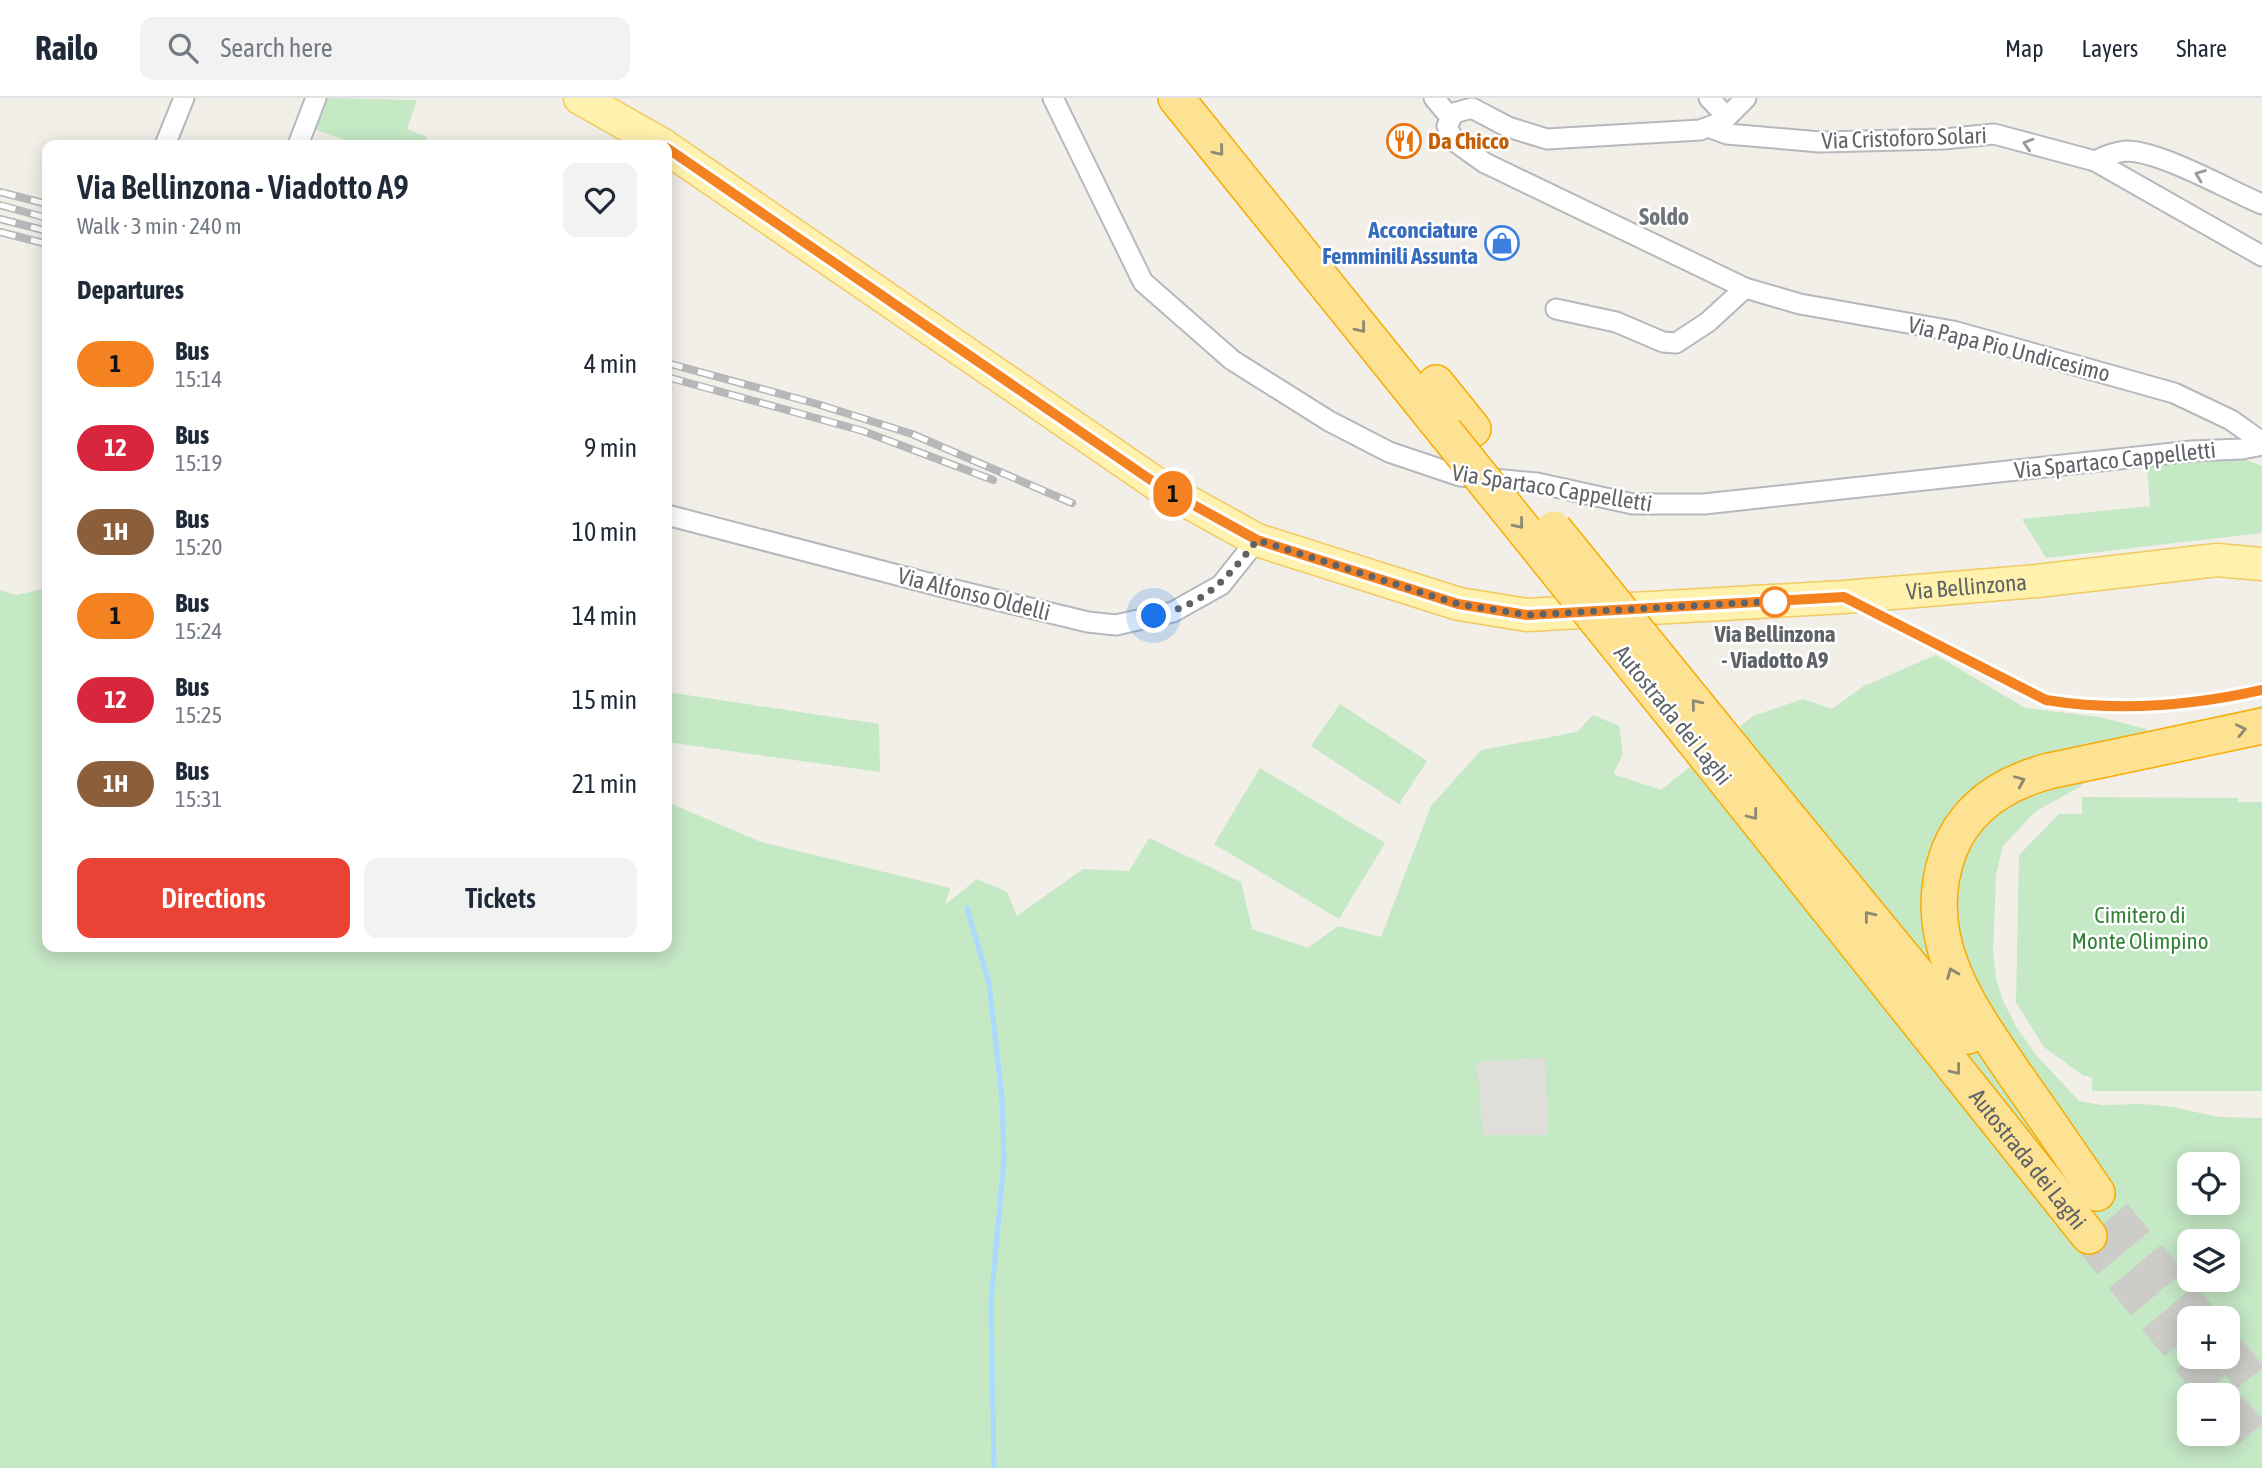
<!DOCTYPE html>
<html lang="en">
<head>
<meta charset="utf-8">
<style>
	:root { --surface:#fff; --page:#f2f2f3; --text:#1f2937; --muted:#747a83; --line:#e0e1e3; --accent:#ea4335 }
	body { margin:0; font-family:"Asap Condensed",sans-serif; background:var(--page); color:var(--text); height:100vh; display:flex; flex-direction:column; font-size:26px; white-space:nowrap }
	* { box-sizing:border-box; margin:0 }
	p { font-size:23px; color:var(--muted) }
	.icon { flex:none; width:38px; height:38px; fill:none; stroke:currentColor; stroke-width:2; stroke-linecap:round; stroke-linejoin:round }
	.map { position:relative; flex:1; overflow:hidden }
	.side { position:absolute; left:42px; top:42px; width:630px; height:812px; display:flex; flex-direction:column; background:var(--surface); border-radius:14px; box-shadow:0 4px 18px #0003 }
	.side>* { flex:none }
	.badge { padding:0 14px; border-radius:23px; font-size:24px; line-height:46px }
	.buttons { position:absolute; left:2177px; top:1054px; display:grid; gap:14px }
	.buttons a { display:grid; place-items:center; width:63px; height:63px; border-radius:14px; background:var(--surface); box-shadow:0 4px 18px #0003; font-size:35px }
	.you { position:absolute; width:35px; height:35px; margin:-18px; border:5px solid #fff; border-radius:50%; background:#1a73e8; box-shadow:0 0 0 10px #1a73e833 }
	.map>.badge { position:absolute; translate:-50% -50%; box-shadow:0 0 0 4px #fff }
	h2 { padding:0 35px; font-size:26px; line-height:63px }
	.round { display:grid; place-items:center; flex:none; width:74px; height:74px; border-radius:14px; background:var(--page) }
	.summary { display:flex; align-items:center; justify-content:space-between; height:119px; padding:0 35px }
	h1 { font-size:33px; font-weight:600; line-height:52px }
	.primary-button { display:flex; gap:14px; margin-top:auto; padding:14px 35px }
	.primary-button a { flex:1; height:80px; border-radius:14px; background:var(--accent); color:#fff; font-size:28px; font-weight:600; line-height:80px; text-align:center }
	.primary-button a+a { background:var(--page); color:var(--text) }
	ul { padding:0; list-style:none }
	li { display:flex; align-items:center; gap:21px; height:84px; padding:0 35px }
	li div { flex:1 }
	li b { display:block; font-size:26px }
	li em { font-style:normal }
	li .badge { min-width:77px; font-weight:700; text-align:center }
	header { display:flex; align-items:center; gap:42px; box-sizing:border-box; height:98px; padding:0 35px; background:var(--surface); border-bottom:2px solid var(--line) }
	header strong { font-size:33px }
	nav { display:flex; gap:38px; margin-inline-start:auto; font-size:24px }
	.search { width:490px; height:63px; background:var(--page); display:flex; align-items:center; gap:18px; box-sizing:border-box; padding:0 24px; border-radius:14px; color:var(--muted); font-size:26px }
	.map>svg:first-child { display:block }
	.industrial { fill:#e0deda }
	.green { fill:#c5e8c5; fill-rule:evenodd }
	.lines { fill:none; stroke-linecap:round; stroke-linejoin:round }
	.stream { stroke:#aadaff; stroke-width:5 }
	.highway-tunnel { stroke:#ccccc8; stroke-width:35; stroke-dasharray:35 18; stroke-linecap:butt }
	.street-casing { stroke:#b5b8bc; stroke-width:23 }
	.primary-casing { stroke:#f2c960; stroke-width:35 }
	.highway-casing { stroke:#f9ab00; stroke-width:38 }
	.street { stroke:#fff; stroke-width:19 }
	.primary { stroke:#fff2af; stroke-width:32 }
	.highway { stroke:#fde293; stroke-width:35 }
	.rail-casing { stroke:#b6b7b8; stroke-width:8 }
	.rail { stroke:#fff; stroke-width:5; stroke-dasharray:16; stroke-linecap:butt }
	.highway-bridge-casing { stroke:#f9ab00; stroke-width:38; stroke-linecap:butt }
	.highway-bridge { stroke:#fde293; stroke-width:35 }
	.oneway { stroke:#979a9d }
	.oneway2 { stroke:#8e8975 }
	.line-casing { stroke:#fff; stroke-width:16 }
	.line { stroke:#f58220; stroke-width:10 }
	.walk { stroke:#5f6368; stroke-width:7; stroke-dasharray:0 12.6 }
	.stop-dot { fill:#fff; stroke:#f58220; stroke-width:3.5 }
	.labels { text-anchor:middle; stroke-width:5; stroke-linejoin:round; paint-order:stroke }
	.street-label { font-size:23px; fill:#5f6368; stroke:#fff }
	.food-label { font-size:23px; font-weight:bold; fill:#c56008; stroke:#fff; text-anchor:start }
	.shop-label { font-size:23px; font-weight:bold; fill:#366cbe; stroke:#fff; text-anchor:end }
	.stop-label { font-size:23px; font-weight:bold; fill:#5f6368; stroke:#fff }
	.park-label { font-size:23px; fill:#348238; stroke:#fff }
	.neighbourhood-label { font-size:24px; font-weight:bold; fill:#70757a; stroke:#fff }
</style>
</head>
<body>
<header>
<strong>Railo</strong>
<div class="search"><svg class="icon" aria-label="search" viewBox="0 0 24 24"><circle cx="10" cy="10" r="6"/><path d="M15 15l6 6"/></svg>Search here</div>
<nav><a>Map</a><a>Layers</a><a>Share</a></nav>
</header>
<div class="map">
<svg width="2262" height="1370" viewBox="0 0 2262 1370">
	<rect width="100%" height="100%" fill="#f1efe8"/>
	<path class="industrial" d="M1546,960L1548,1037H1483L1476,964Z"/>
	<g class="green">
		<path d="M325,0L417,2L407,31L427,39L424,47H358L314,31Z"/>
		<path d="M2213,360H2241L2262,368V435L2046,460L2022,421L2150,408L2147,368Z"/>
		<path d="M47,490V849H667V704L761,744L950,790L945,807L977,781L1007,794L1017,818L1083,771L1129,773L1149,740L1241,784L1252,831L1308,850L1338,828L1381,839L1431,708L1481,652L1577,634L1593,617L1619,628L1623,656L1613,676L1661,692L1753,618L1803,601L1832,611L1864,588L1936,557L2025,610L2099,619L2147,631L2146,634L2262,608V614L2135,641L2078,690L2036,713L2003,748L1996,777L1993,854L1996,880L2003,903L2017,930L2037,958L2079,1003L2102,1007L2143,1006L2173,1009L2218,1019L2262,1020V1370H0V492L17,497ZM1545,960L1548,1037H1483L1477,964ZM2189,1066H2228V1104H2189ZM2189,1143H2228V1181H2189ZM2189,1220H2228V1258H2189ZM2189,1297H2228V1335H2189Z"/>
		<path d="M667,594L879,626L880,674L667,644Z"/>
		<path d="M1340,606L1427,663L1399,706L1311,648Z"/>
		<path d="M1260,670L1385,745L1339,821L1214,746Z"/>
		<path d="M2082,699L2238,700V704H2262V993H2092V979L2084,978L2044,949L2016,904L2019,757L2059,716H2082Z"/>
	</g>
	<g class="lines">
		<path class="stream" d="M967,810L989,885L1002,1000L1004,1062L991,1205L994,1370"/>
		<g class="highway-tunnel">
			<path d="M2114,1117L2200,1220"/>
			<path d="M2089,1138L2218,1297"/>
			<path d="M2228,1253L2262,1294"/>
			<path d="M2228,1309L2262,1347"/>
		</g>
		<g class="street-casing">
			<g id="street">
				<path d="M1053,0L1143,184L1232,262L1329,323L1389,354L1460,378L1537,385L1633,406H1704L2192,353L2242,351L2262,347"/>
				<path d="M1434,0L1450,19"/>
				<path d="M1709,0L1727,19"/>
				<path d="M1746,0L1722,24L1700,32L1547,41L1508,29L1472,10L1454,15L1447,28L1454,43L1485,65L1745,190L1800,206L1953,233L2174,295L2231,322L2262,344"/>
				<path d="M1711,30L1727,36L1820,44L1944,41L1994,36L2095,63L2262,158"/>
				<path d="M165,47L184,0"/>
				<path d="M298,47L316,0"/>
				<path d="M2095,63C2105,58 2114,54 2126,53C2161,53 2228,92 2262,106"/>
				<path d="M1556,211L1616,224L1663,244L1676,245L1708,224L1745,190"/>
				<path d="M667,417L951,491L1088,524L1116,527L1173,514L1221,487L1257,442"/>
			</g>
		</g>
		<g class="primary-casing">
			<g id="primary">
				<path d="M580,0L663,47"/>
				<path id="s1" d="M667,50L1161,389L1257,442L1459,506L1527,517L1844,499L2037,483L2217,462L2262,466"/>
			</g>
		</g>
		<g class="highway-casing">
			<g id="highway">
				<path d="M1176,0L1445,334"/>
				<path d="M1436,285L1473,331"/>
				<path d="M1739,659L1968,938"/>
				<path id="s2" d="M1711,664L2089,1138"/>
				<path d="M2097,1095C2071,1057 2045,1019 2018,981C1971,912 1916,841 1949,753C1966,709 2004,685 2049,673L2262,628"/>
			</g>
		</g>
		<use href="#street" class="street"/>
		<use href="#primary" class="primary"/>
		<use href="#highway" class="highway"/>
		<g class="rail-casing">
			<g id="rail">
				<path d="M0,94L47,106"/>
				<path d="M0,107L47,120"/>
				<path d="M0,121L47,133"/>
				<path d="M0,134L47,146"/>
				<path d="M667,265L817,306L912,336L1072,405"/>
				<path d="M667,279L863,333L993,382"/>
			</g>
		</g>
		<use href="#rail" class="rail"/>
		<g class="highway-bridge-casing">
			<g id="highway-bridge">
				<path d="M1445,334L1711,664"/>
				<path d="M1554,431L1739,659"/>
			</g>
		</g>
		<use href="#highway-bridge" class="highway-bridge"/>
	</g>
	<defs><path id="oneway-chevron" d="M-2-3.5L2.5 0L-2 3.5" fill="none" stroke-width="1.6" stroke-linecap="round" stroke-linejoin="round" transform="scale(1.75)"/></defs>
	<g class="oneway">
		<use href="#oneway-chevron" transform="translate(2028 46) rotate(-163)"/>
		<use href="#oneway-chevron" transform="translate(2200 77) rotate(-159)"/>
	</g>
	<g class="oneway2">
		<use href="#oneway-chevron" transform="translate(1219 53) rotate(51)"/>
		<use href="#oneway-chevron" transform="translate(1361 230) rotate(51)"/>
		<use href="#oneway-chevron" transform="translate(1519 426) rotate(51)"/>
		<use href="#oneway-chevron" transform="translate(1696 606) rotate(-129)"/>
		<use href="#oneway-chevron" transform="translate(2241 632) rotate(-12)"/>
		<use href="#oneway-chevron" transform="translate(2020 683) rotate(-23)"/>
		<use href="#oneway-chevron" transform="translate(1753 717) rotate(52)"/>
		<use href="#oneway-chevron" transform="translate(1869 818) rotate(-129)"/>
		<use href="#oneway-chevron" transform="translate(1952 875) rotate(-112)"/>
		<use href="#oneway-chevron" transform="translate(1956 972) rotate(51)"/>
	</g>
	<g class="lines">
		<g class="line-casing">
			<path id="line" d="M667,50L1161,389L1257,442L1458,506L1527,517L1844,499L2046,602C2118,614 2191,608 2262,592"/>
		</g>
		<use href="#line" class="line"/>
		<path class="walk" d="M1154,518C1206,506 1226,482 1257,442L1458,506L1527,517L1779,503L1775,504"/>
	</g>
	<defs>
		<g id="restaurant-ring" transform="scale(1.75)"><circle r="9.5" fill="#fff" stroke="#e8710a" stroke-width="1.5"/><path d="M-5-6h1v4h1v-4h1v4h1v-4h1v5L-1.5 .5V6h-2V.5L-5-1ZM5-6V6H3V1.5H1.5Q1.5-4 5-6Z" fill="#e8710a"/></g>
		<g id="shop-ring" transform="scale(1.75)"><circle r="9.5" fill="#fff" stroke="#3f7fe0" stroke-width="1.5"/><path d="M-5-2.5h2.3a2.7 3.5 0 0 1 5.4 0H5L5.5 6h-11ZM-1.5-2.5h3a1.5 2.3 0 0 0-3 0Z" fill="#3f7fe0"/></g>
	</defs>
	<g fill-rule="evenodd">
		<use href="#restaurant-ring" x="1404" y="43"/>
		<use href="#shop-ring" x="1502" y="145"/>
	</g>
	<circle class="stop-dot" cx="1775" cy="504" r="14"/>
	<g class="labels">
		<g class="street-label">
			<text transform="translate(1904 40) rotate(-2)" y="8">Via Cristoforo Solari</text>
			<text transform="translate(2009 251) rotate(14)" y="8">Via Papa Pio Undicesimo</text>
			<text transform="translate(2115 362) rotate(-6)" y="8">Via Spartaco Cappelletti</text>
			<text transform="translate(1552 390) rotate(9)" y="8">Via Spartaco Cappelletti</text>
			<text dy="8" stroke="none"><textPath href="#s1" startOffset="1430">Via Bellinzona</textPath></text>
			<text transform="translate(974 496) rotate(14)" y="8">Via Alfonso Oldelli</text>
			<text transform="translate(1673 617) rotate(51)" y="8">Autostrada dei Laghi</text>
			<text dy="8" stroke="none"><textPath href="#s2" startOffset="508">Autostrada dei Laghi</textPath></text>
		</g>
		<g class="food-label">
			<text x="1428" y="51">Da Chicco</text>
		</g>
		<g class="shop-label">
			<text x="1478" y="140">Acconciature<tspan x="1478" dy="26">Femminili Assunta</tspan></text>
		</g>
		<g class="stop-label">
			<text x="1775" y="544">Via Bellinzona<tspan x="1775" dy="26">- Viadotto A9</tspan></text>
		</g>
		<g class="park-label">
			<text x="2140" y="825">Cimitero di<tspan x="2140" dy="26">Monte Olimpino</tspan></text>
		</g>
		<g class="neighbourhood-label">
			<text x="1664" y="127">Soldo</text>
		</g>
	</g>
</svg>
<div class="buttons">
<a><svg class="icon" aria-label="locate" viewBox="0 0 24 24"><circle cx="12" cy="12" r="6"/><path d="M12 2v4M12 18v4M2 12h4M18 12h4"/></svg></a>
<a><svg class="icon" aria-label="layers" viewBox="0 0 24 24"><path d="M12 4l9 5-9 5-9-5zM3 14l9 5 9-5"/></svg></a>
<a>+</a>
<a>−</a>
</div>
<div class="you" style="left:1154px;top:518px"></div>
<b class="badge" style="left:1173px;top:396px;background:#f58220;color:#111">1</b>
<section class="side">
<div class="summary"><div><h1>Via Bellinzona - Viadotto A9</h1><p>Walk · 3 min · 240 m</p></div><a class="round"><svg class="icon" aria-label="heart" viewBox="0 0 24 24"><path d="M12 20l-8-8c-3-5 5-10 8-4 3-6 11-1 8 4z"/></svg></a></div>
<h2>Departures</h2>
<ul>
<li><span class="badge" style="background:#f58220;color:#111">1</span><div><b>Bus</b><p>15:14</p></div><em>4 min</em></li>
<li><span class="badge" style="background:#d7263d;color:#fff">12</span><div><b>Bus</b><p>15:19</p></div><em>9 min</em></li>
<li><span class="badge" style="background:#8b5e3c;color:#fff">1H</span><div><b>Bus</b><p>15:20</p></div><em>10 min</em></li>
<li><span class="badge" style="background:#f58220;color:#111">1</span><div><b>Bus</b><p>15:24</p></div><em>14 min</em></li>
<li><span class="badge" style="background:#d7263d;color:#fff">12</span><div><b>Bus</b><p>15:25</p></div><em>15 min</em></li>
<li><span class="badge" style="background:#8b5e3c;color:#fff">1H</span><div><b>Bus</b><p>15:31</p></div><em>21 min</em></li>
</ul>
<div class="primary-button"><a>Directions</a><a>Tickets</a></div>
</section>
</div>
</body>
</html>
